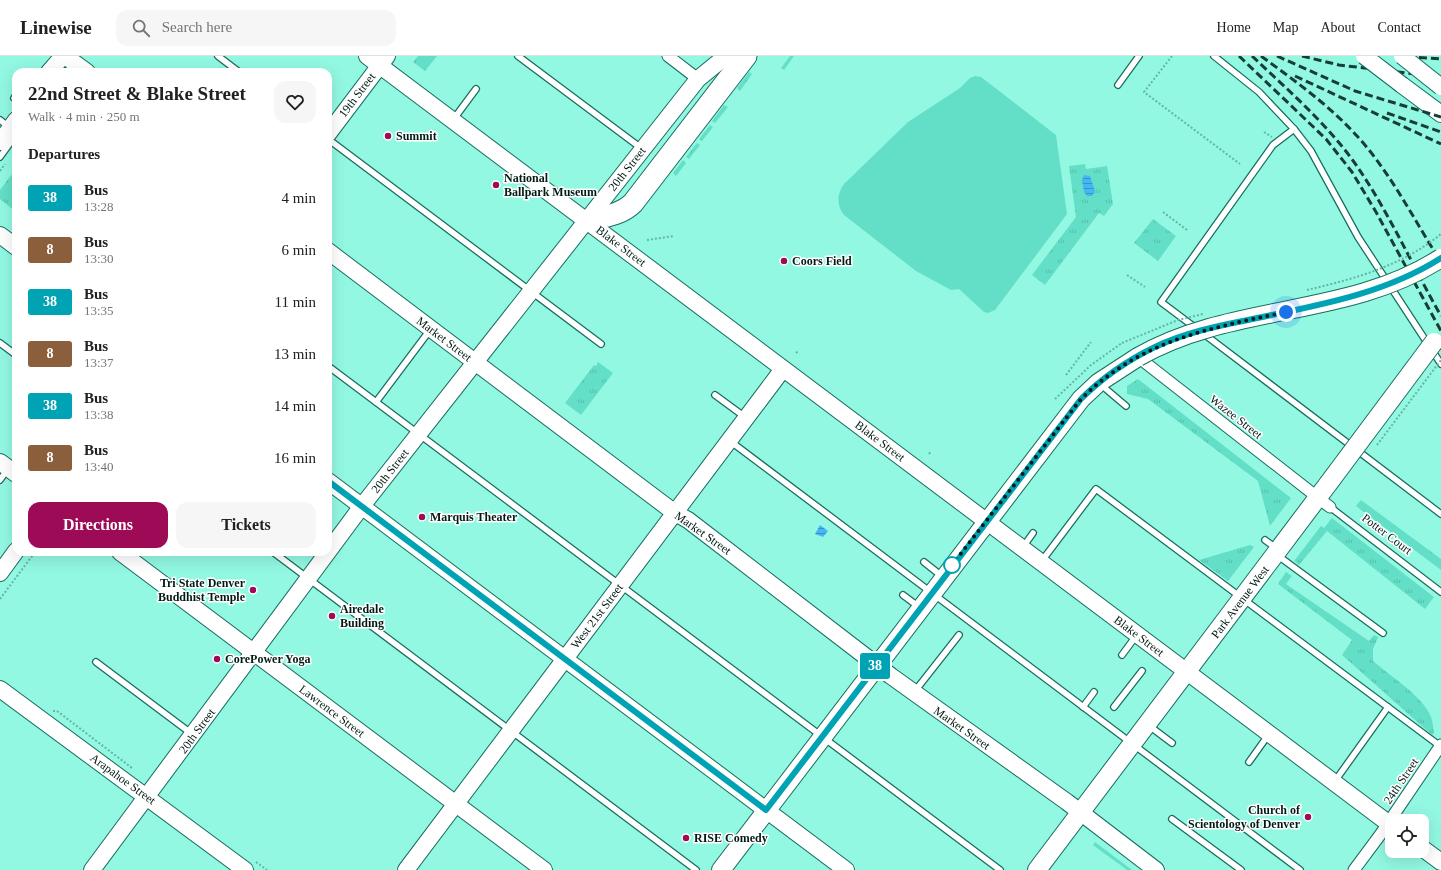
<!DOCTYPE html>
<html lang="en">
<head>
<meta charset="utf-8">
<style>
	:root { --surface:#fff; --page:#f6f6f6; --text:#202124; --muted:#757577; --line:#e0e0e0; --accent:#9d0a56 }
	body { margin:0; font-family:"Times New Roman",serif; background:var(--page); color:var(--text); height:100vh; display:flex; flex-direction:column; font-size:15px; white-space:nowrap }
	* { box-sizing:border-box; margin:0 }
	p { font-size:13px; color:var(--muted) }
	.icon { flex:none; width:22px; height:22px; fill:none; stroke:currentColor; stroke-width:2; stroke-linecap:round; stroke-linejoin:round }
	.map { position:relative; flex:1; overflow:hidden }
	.sheet { position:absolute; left:12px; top:12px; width:320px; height:488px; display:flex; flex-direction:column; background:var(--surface); border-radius:12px; box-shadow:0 4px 16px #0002 }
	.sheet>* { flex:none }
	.badge { padding:0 8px; border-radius:3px; font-size:14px; line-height:26px }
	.controls { position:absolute; left:1385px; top:758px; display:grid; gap:8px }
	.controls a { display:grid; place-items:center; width:44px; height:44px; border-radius:8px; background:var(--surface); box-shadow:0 4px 16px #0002; font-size:20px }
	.you { position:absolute; width:20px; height:20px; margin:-10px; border:3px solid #fff; border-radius:50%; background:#1a73e8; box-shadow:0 0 0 6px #1a73e833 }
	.map>.badge { position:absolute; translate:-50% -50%; box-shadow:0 0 0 2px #fff }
	h2 { padding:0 16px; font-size:15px; line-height:36px }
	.round { display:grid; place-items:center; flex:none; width:42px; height:42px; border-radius:12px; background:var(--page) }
	.summary { display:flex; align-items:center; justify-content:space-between; height:68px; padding:0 16px }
	h1 { font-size:19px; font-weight:600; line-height:30px }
	.cta { display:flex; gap:8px; margin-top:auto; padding:8px 16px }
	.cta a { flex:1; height:46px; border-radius:12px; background:var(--accent); color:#fff; font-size:16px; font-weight:600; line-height:46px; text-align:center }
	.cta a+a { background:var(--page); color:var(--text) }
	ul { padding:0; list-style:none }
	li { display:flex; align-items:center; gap:12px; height:52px; padding:0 16px }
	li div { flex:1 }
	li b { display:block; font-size:15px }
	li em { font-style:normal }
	li .badge { min-width:44px; font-weight:700; text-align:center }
	header { display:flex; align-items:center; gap:24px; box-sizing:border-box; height:56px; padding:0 20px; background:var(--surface); border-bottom:1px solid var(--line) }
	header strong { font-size:19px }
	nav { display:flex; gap:22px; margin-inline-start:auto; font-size:14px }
	.search { width:280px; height:36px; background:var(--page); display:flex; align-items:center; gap:10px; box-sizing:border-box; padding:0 14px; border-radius:12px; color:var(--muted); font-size:15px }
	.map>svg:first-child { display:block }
	.grass { fill:url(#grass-tufts) }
	.park { fill:#64dfc7 }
	.water { fill:url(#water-rules) }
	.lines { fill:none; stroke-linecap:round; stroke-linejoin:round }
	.lane-casing { stroke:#186d5f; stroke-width:8 }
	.street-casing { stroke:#186d5f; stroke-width:13 }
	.secondary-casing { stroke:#186d5f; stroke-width:18 }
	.primary-casing { stroke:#186d5f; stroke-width:20 }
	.highway-casing { stroke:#186d5f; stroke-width:23 }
	.path { stroke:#66b5a4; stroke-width:2; stroke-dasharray:2 2; stroke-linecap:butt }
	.lane { stroke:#fff; stroke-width:5.5 }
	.street { stroke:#fff; stroke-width:11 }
	.secondary { stroke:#fff; stroke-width:16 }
	.primary { stroke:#fff; stroke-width:18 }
	.highway { stroke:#fff; stroke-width:21 }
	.rail { stroke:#173e35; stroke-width:3; stroke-dasharray:8 4; stroke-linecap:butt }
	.secondary-bridge-casing { stroke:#186d5f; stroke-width:18; stroke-linecap:butt }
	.primary-bridge-casing { stroke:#186d5f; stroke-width:20; stroke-linecap:butt }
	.path-bridge { stroke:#66b5a4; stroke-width:2; stroke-dasharray:2 2; stroke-linecap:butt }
	.secondary-bridge { stroke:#fff; stroke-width:16 }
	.primary-bridge { stroke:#fff; stroke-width:18 }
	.line-casing { stroke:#fff; stroke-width:9 }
	.line { stroke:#00a3b4; stroke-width:6 }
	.walk { stroke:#001b15; stroke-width:4; stroke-dasharray:0 7.2 }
	.poi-dot { fill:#9d0a56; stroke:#fff; stroke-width:1.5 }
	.stop-dot { fill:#fff; stroke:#00a3b4; stroke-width:2 }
	.labels { text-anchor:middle; stroke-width:3; stroke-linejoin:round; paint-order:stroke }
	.street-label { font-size:12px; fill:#001b15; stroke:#fff }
	.poi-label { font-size:12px; font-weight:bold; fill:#001b15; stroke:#fff; text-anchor:start }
</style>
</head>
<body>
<header>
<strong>Linewise</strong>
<div class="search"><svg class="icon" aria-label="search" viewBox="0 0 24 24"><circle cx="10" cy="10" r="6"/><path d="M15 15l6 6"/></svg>Search here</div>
<nav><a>Home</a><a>Map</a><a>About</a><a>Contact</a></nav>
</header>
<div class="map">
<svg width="1441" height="814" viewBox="0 0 1441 814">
	<defs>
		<pattern id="grass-tufts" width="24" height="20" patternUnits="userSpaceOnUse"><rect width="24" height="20" fill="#64dfc7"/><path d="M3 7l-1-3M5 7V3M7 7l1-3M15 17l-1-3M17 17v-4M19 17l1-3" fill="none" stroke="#55bfaa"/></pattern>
		<pattern id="water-rules" width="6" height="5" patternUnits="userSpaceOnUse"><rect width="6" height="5" fill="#46b6f7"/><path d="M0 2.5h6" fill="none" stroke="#3893c7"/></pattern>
	</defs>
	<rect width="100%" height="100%" fill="#92f8e2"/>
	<g class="grass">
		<path d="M418,0H437L425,15L413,6Z"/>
		<path d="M790,0H794L784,14L781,12Z"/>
		<path d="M749,16L752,18L740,35L737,32Z"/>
		<path d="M724,49L728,51L715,67L712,65Z"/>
		<path d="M710,69L713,71L702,85L699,83Z"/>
		<path d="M697,87L700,89L689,103L686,101Z"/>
		<path d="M683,104L686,107L676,120L673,117Z"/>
		<path d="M1085,108L1086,113L1107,110L1113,148L1104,160L1099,157L1045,229L1032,219L1076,161L1069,110Z"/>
		<path d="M15,114H16V156L0,143V134Z"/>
		<path d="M1153,163L1176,180L1158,205L1134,187Z"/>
		<path d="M598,306L613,317L581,359L565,347L594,309L596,310Z"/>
		<path d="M1138,323L1291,442L1270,470L1258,425L1148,343L1127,338V330Z"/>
		<path d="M1361,444L1441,503V514L1356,450Z"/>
		<path d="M1332,462L1434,541L1425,553L1327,475L1299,509L1294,505L1321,470L1324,472Z"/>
		<path d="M1250,489L1254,491L1228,525L1199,504Z"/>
		<path d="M1286,516L1292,520L1286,528L1369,585L1374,579L1378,581L1373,593V605C1390,620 1423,640 1431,661C1433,666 1433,672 1434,677L1432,679L1342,599L1352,584L1278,528Z"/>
		<path d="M1095,786L1132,814H1127L1093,789Z"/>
	</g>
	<path class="park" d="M975,20L981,21L1056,79L1067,158L995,254L988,257L984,256L959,233L951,234L916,215L844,159C837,150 836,139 844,128L908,66L960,32L970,22Z"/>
	<g class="water">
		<path d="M1084,119L1090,120L1095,135L1092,140H1087L1084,136L1082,124Z"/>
		<path d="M820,469L828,475L823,481L815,478Z"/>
	</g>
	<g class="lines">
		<g class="lane-casing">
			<g id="lane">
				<path d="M218,0L239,16"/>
				<path d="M518,0L641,92"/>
				<path d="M1214,0L1259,36L1294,73L1311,95L1358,181L1441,308"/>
				<path d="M61,16L69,14L71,7"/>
				<path d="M1118,29L1139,0"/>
				<path d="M14,42L16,43"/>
				<path d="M0,64L9,71"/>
				<path d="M453,64L476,33"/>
				<path d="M328,83L601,288"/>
				<path d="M0,101L16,79"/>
				<path d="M1197,273L1161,246L1273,89L1294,73"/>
				<path d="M1204,278L1441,458"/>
				<path d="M0,287L16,299"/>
				<path d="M328,310L1000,814"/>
				<path d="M1100,328L1126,350"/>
				<path d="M715,339L745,361"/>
				<path d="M376,346L430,274"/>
				<path d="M730,385L1300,814"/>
				<path d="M0,424L8,413"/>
				<path d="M1330,451L1441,536"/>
				<path d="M1265,484L1276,492"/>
				<path d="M1023,491L1033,477"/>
				<path d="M273,496L696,814"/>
				<path d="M1277,499L1383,577"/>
				<path d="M924,506L943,521"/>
				<path d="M1041,506L1096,433L1440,690"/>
				<path d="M903,539L919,551"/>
				<path d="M1122,599L1136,580"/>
				<path d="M96,606L192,678"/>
				<path d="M915,635L959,579"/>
				<path d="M1083,651L1094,636"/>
				<path d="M1114,651L1142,615"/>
				<path d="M1148,669L1172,687"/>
				<path d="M1249,706L1269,678"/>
				<path d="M1335,725L1388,651"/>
				<path d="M1172,763L1241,814"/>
			</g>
		</g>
		<g class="street-casing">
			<g id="street">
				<path d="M668,0L698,23"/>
				<path d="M1138,301L1330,451"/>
				<path d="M1354,814L1380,779L1441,689"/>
			</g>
		</g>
		<g class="secondary-casing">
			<g id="secondary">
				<path d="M65,0L87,16"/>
				<path d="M367,0L1392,770"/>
				<path d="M49,16L63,0"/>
				<path d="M1402,29L1441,58"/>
				<path d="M328,78L387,0"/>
				<path d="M0,86L16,64"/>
				<path d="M0,179L16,191"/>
				<path d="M328,195L675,457L688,464L891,620L1067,746L1156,814"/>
				<path d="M0,406L16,418"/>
				<path d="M328,425L846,814"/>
				<path d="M120,496L544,814"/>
				<path d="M0,517L16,495"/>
				<path d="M0,633L245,814"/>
				<path d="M1422,792L1441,806"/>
				<path d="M92,814L362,450L698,23L726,0"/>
				<path d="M406,814L783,313"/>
			</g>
		</g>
		<g class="primary-casing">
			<g id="primary">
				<path d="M721,814L1081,343L1098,327L1138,301"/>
				<path d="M1037,814L1328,428"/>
			</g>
		</g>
		<g class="highway-casing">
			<path id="highway" d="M586,165C603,161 621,159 633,147L746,0"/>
		</g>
		<g class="path">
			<path d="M1172,0L1144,36L1240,108"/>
			<path d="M1264,76L1272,81"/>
			<path d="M0,115L5,108"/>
			<path d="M1163,156L1187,174"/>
			<path d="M647,184L674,180"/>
			<path d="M1127,219L1145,231"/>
			<path d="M796,297L798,295"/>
			<path d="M1066,319L1091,286"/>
			<path d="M1055,343L1091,309L1122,287"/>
			<path d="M929,398L931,395"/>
			<path d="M0,543L35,496"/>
			<path d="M53,655H57L132,712"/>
			<path d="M256,806L267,814"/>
		</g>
		<use href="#lane" class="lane"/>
		<use href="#street" class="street"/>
		<use href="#secondary" class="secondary"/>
		<use href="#primary" class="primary"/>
		<use href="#highway" class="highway"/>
		<g class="rail">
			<path d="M1239,0L1326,83L1352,116L1376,156L1441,275"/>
			<path d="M1252,0C1287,33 1326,67 1354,106C1388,154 1412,209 1441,260"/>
			<path d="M1261,0C1295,25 1329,49 1357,80C1391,117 1414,164 1441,206"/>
			<path d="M1277,0L1355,35L1441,61"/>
			<path d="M1302,0L1339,9L1441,21"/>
			<path d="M1395,0L1441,3"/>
			<path d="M1295,20L1441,88"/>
			<path d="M1387,57L1441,76"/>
		</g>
		<g class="secondary-bridge-casing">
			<g id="secondary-bridge">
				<path d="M1364,0L1402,29"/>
				<path d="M1402,0L1441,31"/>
			</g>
		</g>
		<g class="primary-bridge-casing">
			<g id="primary-bridge">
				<path d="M1138,301C1231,247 1349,262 1441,202"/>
				<path d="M1328,428L1434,286"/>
			</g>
		</g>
		<g class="path-bridge">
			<path d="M1307,234C1354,223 1402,210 1441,178"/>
			<path d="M1122,287L1178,264L1203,258"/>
			<path d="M1377,389L1441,304"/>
		</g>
		<use href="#secondary-bridge" class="secondary-bridge"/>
		<use href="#primary-bridge" class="primary-bridge"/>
	</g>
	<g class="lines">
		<g class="line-casing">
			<path id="line" d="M328,425L766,754L1081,343C1102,322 1128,304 1155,291C1184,277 1217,270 1248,264C1314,250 1383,239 1441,202"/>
		</g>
		<use href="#line" class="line"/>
		<path class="walk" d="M952,509L1081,343C1141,284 1207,273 1286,256"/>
	</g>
	<g class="poi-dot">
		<circle cx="388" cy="80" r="4"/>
		<circle cx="496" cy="129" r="4"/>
		<circle cx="784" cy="205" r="4"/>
		<circle cx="422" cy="461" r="4"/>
		<circle cx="253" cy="534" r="4"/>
		<circle cx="332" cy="560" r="4"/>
		<circle cx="217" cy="603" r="4"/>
		<circle cx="1308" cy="761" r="4"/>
		<circle cx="686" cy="782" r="4"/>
	</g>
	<circle class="stop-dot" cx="952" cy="509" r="8"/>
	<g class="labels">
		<g class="street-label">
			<text transform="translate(357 39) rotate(-53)" y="4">19th Street</text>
			<text transform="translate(627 113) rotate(-52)" y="4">20th Street</text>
			<text transform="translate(621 190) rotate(37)" y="4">Blake Street</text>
			<text transform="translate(444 283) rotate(37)" y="4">Market Street</text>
			<text transform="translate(1236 361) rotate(38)" y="4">Wazee Street</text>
			<text transform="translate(880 385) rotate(37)" y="4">Blake Street</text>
			<text transform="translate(390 415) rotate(-52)" y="4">20th Street</text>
			<text transform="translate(703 477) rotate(35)" y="4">Market Street</text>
			<text transform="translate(1387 478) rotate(37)" y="4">Potter Court</text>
			<text transform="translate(1240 546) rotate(-53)" y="4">Park Avenue West</text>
			<text transform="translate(597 560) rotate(-53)" y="4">West 21st Street</text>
			<text transform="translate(1139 580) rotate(37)" y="4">Blake Street</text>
			<text transform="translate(332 655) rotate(37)" y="4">Lawrence Street</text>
			<text transform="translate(962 672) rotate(35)" y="4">Market Street</text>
			<text transform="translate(197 675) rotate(-54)" y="4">20th Street</text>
			<text transform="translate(123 723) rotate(36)" y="4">Arapahoe Street</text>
			<text transform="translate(1401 725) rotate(-56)" y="4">24th Street</text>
		</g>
		<g class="poi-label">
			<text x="396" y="84">Summit</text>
			<text x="504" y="126">National<tspan x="504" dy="14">Ballpark Museum</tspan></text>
			<text x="792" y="209">Coors Field</text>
			<text x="430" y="465">Marquis Theater</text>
			<text x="245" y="531" text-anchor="end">Tri State Denver<tspan x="245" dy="14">Buddhist Temple</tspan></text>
			<text x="340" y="557">Airedale<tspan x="340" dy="14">Building</tspan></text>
			<text x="225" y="607">CorePower Yoga</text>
			<text x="1300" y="758" text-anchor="end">Church of<tspan x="1300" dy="14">Scientology of Denver</tspan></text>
			<text x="694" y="786">RISE Comedy</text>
		</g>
	</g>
</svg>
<div class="controls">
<a><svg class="icon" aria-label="locate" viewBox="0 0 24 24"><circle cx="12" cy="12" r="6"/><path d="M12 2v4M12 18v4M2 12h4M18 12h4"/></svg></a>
</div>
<div class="you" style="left:1286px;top:256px"></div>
<b class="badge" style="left:875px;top:610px;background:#00a3b4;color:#fff">38</b>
<section class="sheet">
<div class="summary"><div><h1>22nd Street &amp; Blake Street</h1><p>Walk · 4 min · 250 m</p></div><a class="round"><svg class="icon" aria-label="heart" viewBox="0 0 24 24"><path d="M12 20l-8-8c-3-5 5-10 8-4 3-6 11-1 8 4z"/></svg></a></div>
<h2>Departures</h2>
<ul>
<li><span class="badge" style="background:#00a3b4;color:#fff">38</span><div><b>Bus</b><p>13:28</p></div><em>4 min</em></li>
<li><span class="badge" style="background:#8b5e3c;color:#fff">8</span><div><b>Bus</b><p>13:30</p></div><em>6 min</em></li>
<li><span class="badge" style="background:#00a3b4;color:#fff">38</span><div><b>Bus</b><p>13:35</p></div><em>11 min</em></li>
<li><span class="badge" style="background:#8b5e3c;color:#fff">8</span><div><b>Bus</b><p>13:37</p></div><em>13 min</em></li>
<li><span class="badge" style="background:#00a3b4;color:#fff">38</span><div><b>Bus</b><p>13:38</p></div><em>14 min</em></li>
<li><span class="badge" style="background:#8b5e3c;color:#fff">8</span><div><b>Bus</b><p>13:40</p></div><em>16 min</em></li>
</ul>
<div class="cta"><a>Directions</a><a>Tickets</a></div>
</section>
</div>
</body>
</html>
